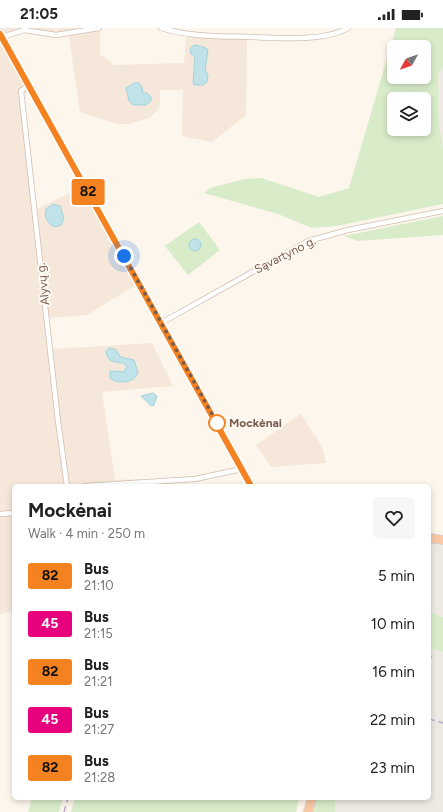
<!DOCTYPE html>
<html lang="en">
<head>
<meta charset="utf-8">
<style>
	:root { --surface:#fff; --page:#f6f6f6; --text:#222; --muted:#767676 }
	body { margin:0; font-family:Figtree,sans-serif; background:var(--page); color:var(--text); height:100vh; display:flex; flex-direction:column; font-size:15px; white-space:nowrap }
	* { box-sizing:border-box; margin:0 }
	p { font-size:13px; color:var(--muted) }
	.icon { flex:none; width:22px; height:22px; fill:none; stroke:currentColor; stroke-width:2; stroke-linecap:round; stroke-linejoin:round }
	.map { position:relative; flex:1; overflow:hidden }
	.panel { position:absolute; left:12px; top:456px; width:419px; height:316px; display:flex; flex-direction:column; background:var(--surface); border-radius:6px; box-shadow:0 2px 6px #0003 }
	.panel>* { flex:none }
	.badge { padding:0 8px; border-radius:3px; font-size:14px; line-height:26px }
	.needle { width:26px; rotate:230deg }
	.controls { position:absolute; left:387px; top:12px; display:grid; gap:8px }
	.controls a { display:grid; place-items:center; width:44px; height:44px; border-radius:6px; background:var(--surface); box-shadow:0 2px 6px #0003; font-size:20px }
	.you { position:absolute; width:20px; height:20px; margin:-10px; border:3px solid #fff; border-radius:50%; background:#1a73e8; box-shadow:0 0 0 6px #1a73e833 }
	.map>.badge { position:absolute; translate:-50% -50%; box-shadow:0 0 0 2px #fff }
	.round { display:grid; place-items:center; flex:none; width:42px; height:42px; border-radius:6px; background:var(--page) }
	.summary { display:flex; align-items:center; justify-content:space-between; height:68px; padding:0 16px }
	h1 { font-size:19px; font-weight:700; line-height:30px }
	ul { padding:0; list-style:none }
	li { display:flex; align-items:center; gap:12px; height:48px; padding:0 16px }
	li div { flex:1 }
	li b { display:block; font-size:15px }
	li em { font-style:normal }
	li .badge { min-width:44px; font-weight:700; text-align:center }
	.status { display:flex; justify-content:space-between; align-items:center; height:28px; padding:0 20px; background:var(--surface); direction:ltr }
	.status svg { height:11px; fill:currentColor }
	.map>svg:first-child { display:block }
	.residential { fill:#f5e8da }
	.industrial { fill:#efe9e4 }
	.green { fill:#d8ecc9; fill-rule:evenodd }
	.water { fill:#bfe3e8; stroke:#a5d3da }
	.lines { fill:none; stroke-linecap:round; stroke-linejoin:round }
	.minor-casing { stroke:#d1beb0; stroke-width:6 }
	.secondary-casing { stroke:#d6c0b0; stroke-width:8 }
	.trunk-casing { stroke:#dad1cd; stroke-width:10 }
	.minor { stroke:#fff; stroke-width:4.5 }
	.secondary { stroke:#fff; stroke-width:6 }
	.trunk { stroke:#f9c8a4; stroke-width:8 }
	.rail { stroke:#b9a8c9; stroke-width:1.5; stroke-dasharray:6 4; stroke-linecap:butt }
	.line-casing { stroke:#fff; stroke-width:9 }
	.line { stroke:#f58220; stroke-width:6 }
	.walk { stroke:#7a5c4d; stroke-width:4; stroke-dasharray:0 7.2 }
	.stop-dot { fill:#fff; stroke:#f58220; stroke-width:2 }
	.labels { text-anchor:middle; stroke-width:4; stroke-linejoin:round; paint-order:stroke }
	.street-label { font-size:12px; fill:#7a5c4d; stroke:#fffaf3 }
	.stop-label { font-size:12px; font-weight:bold; fill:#7a5c4d; stroke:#fffaf3; text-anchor:start }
</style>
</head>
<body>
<div class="status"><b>21:05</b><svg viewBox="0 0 49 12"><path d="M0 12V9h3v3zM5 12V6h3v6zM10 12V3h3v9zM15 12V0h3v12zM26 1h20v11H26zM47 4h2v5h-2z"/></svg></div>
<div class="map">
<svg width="443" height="784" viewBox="0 0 443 784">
	<rect width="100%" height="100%" fill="#fdf6ec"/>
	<g class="residential">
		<path d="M0,0H84L68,4L54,5L28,1L3,5Z"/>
		<path d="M100,2V27L106,30L113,37L184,35L186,9L247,11L246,87L212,114L182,108L183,62H160V77L156,84L149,90L129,96H117L80,84L69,8Z"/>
		<path d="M0,11L29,63L25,67L24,74L37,181L82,159L136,257L87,287L48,290L52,321L152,315L173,358L102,364L115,452L139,451L140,458H14V583L0,586Z"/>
		<path d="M301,386L322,419L326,435L271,439L256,417Z"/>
	</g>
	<g class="industrial">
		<path d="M443,40V120L439,94L438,46Z"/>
		<path d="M429,515L443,517V589L429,584Z"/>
		<path d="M429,620L443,624V784H335V770H429Z"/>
	</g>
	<g class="green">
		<path d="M396,0H443V40L438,46L439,94L443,120V176L337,198L312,200L278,186L204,165L210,160L244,151L261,150L319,169L349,160ZM394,19H424V49H394ZM394,71H424V101H394Z"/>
		<path d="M443,188V207L357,213L344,208Z"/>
		<path d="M199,194L220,222L188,247L165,218Z"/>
		<path d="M429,584L443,589V624L429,620Z"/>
		<path d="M32,770H63L59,784H28Z"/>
		<path d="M75,770H299L296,784H71Z"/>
		<path d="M317,770H335V784H313Z"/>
	</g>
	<g class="water">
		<path d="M194,17L204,19L208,22L205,42L208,47L207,54L203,57H194L193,54L195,29L191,26L190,21Z"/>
		<path d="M134,55H139L142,59L143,65H147L151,69V73L146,77H133L129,73L126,60Z"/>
		<path d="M53,176L60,178L64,190L61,197L55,199C47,196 44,189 46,181Z"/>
		<circle cx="195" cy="217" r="6"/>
		<path d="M109,320L115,321L121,329L134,332L138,344C136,355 117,357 110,350V343L124,344L127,339L124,335C115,334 108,335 106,324Z"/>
		<path d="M153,365L157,368L154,377L151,378L141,368Z"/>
	</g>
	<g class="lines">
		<g class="minor-casing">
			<g id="minor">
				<path d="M161,0C190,9 221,8 251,9C278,10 324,14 348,0"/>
				<path d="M2,9L24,2L56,7L99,0"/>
				<path d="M29,57L21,63L58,393L67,458"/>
				<path d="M161,295L308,213L348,202L443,183"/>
				<path d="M85,458L195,451L242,441"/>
				<path d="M0,486L14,485"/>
			</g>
		</g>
		<g class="secondary-casing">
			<path id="secondary" d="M0,6L251,458"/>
		</g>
		<g class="trunk-casing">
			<g id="trunk">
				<path d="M429,510L443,512"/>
				<path d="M308,784L312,770"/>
			</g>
		</g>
		<use href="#minor" class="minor"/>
		<use href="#secondary" class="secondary"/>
		<use href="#trunk" class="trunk"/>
		<g class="rail">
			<path d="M429,629H432"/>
			<path d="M429,691L443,695"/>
			<path d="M64,784L68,770"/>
		</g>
	</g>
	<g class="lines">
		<g class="line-casing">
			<path id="line" d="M0,6L251,458"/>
		</g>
		<use href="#line" class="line"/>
		<path class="walk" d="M124,228L217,395"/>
	</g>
	<circle class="stop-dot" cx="217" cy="395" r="8"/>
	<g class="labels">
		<g class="street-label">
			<text transform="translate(285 227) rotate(-27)" y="4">Sąvartyno g.</text>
			<text transform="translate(43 256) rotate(-96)" y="4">Alyvų g.</text>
		</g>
		<g class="stop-label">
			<text x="229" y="399">Mockėnai</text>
		</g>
	</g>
</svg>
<div class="controls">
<a><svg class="needle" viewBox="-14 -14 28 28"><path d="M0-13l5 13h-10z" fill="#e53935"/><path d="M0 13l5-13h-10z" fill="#767676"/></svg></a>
<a><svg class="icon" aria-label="layers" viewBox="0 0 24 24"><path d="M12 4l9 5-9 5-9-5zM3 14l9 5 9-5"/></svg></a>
</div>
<div class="you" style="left:124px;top:228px"></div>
<b class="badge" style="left:88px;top:164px;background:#f58220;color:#111">82</b>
<section class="panel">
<div class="summary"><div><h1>Mockėnai</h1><p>Walk · 4 min · 250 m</p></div><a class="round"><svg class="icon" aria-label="heart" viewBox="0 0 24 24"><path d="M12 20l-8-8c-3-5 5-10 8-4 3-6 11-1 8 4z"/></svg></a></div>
<ul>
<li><span class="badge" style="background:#f58220;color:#111">82</span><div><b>Bus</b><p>21:10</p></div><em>5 min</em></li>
<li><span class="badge" style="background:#e6007e;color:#fff">45</span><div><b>Bus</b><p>21:15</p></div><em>10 min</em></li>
<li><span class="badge" style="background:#f58220;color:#111">82</span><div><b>Bus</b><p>21:21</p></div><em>16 min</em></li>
<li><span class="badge" style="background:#e6007e;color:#fff">45</span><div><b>Bus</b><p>21:27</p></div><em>22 min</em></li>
<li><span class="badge" style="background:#f58220;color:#111">82</span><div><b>Bus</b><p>21:28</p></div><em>23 min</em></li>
</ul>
</section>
</div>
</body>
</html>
